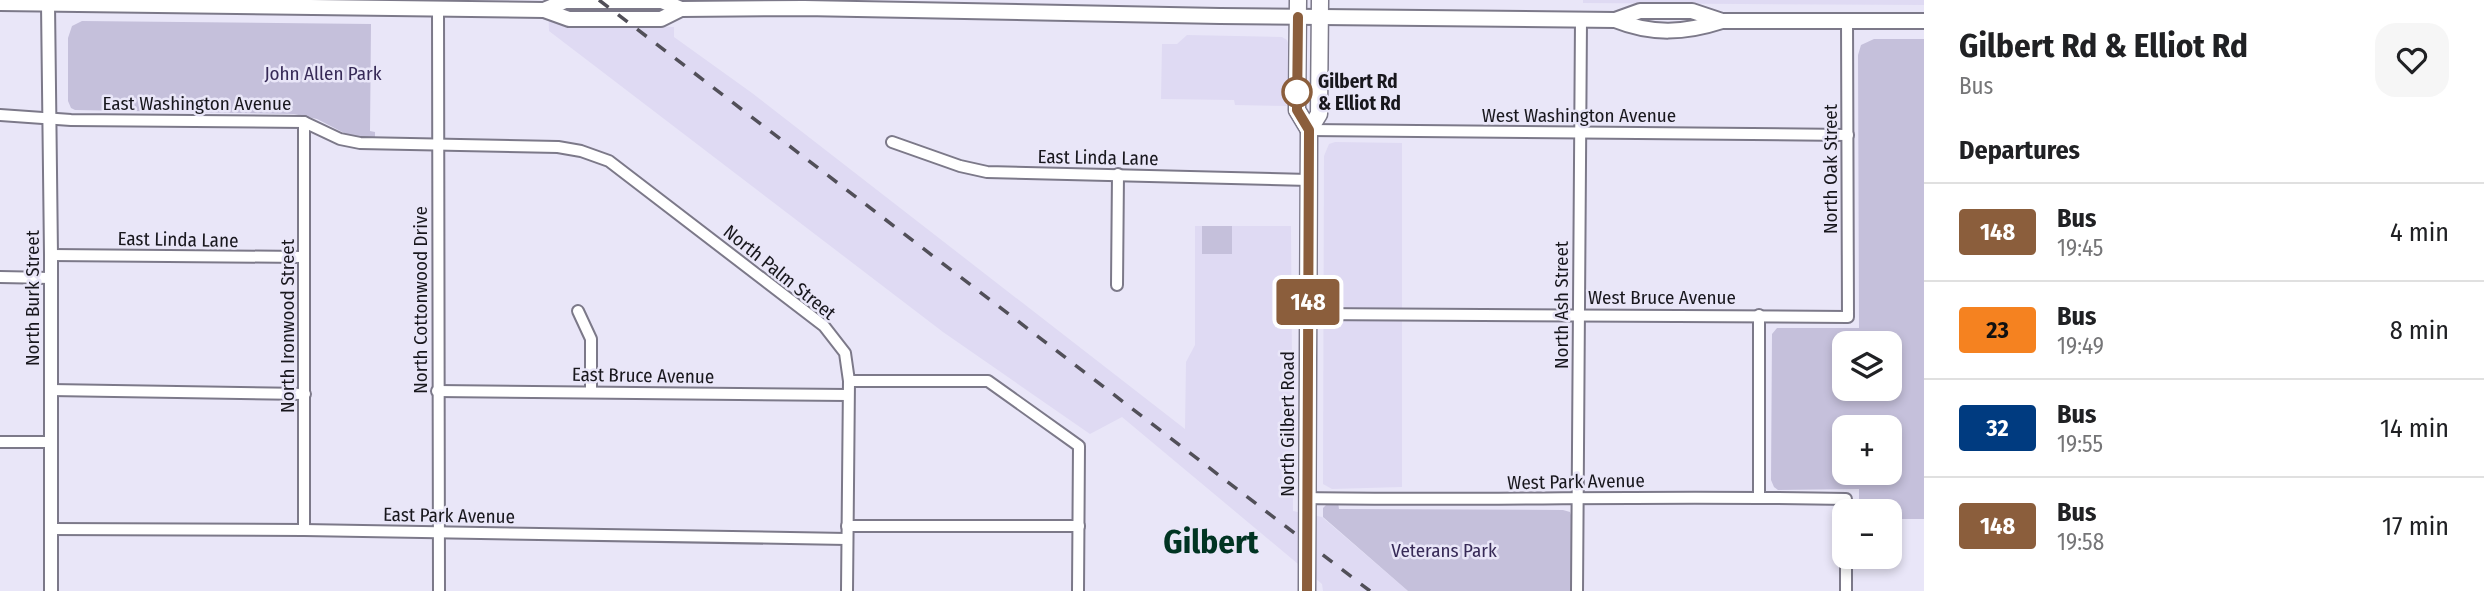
<!DOCTYPE html>
<html lang="en">
<head>
<meta charset="utf-8">
<style>
	:root { --surface:#fff; --page:#f6f6f6; --text:#202124; --muted:#757577; --line:#e0e0e0 }
	body { margin:0; font-family:"Fira Sans Condensed",sans-serif; background:var(--page); color:var(--text); height:100vh; display:flex; flex-direction:column; font-size:26px; white-space:nowrap }
	* { box-sizing:border-box; margin:0 }
	p { font-size:23px; color:var(--muted) }
	.icon { flex:none; width:38px; height:38px; fill:none; stroke:currentColor; stroke-width:2; stroke-linecap:round; stroke-linejoin:round }
	.map { position:relative; flex:1; overflow:hidden }
	.side { display:flex; flex-direction:column; background:var(--surface); width:560px }
	.side>* { flex:none }
	.badge { padding:0 14px; border-radius:5px; font-size:24px; line-height:46px }
	.fabs { position:absolute; left:1832px; top:331px; display:grid; gap:14px }
	.fabs a { display:grid; place-items:center; width:70px; height:70px; border-radius:14px; background:var(--surface); box-shadow:0 4px 10px #0003; font-size:35px }
	.map>.badge { position:absolute; translate:-50% -50%; box-shadow:0 0 0 4px #fff }
	h2 { padding:0 35px; font-size:26px; line-height:63px }
	.round { display:grid; place-items:center; flex:none; width:74px; height:74px; border-radius:21px; background:var(--page) }
	.head { display:flex; align-items:center; justify-content:space-between; height:119px; padding:0 35px }
	h1 { font-size:33px; font-weight:700; line-height:52px }
	ul { padding:0; list-style:none }
	li { display:flex; align-items:center; gap:21px; height:98px; padding:0 35px; border-top:2px solid var(--line) }
	li div { flex:1 }
	li b { display:block; font-size:26px }
	li em { font-style:normal }
	li .badge { min-width:77px; font-weight:700; text-align:center }
	main { display:flex; flex:1; min-height:0 }
	.map>svg:first-child { display:block }
	.built { fill:#dfdaf3 }
	.green { fill:#c5c0db; fill-rule:evenodd }
	.lines { fill:none; stroke-linecap:round; stroke-linejoin:round }
	.minor-casing { stroke:#7c7989; stroke-width:14 }
	.tertiary-casing { stroke:#7c7989; stroke-width:16 }
	.secondary-casing { stroke:#7c7989; stroke-width:18 }
	.primary-casing { stroke:#7c7989; stroke-width:19 }
	.minor { stroke:#fff; stroke-width:10 }
	.tertiary { stroke:#fff; stroke-width:12 }
	.secondary { stroke:#fff; stroke-width:14 }
	.primary { stroke:#fff; stroke-width:16 }
	.rail { stroke:#514f58; stroke-width:3.5; stroke-dasharray:12 12; stroke-linecap:butt }
	.line-casing { stroke:#fff; stroke-width:16 }
	.line { stroke:#8b5e3c; stroke-width:10 }
	.stop-dot { fill:#fff; stroke:#8b5e3c; stroke-width:3.5 }
	.labels { text-anchor:middle; stroke-width:5; stroke-linejoin:round; paint-order:stroke }
	.park-label { font-size:19px; fill:#372a57; stroke:#e9e6f8 }
	.stop-label { font-size:19px; font-weight:bold; fill:#18171d; stroke:#e9e6f8; text-anchor:start }
	.street-label { font-size:19px; fill:#18171d; stroke:#e9e6f8 }
	.town-label { font-size:33px; font-weight:bold; fill:#013423; stroke:#e9e6f8 }
</style>
</head>
<body>
<main>
<div class="map">
<svg width="1924" height="591" viewBox="0 0 1924 591">
	<rect width="100%" height="100%" fill="#e9e6f8"/>
	<g class="built">
		<path d="M548,0H610L640,26L674,27V37L752,93L1185,429L1186,362L1195,345V226H1291L1293,511L1322,517L1408,591H1323L1322,584L1122,417L1090,434L943,332L549,31Z"/>
		<path d="M1583,0H1924V5L1583,3Z"/>
		<path d="M1187,35L1282,37L1287,40L1291,51V106L1235,105L1234,100L1161,99L1162,44H1177Z"/>
		<path d="M1335,142L1402,143V487L1332,489L1323,484L1324,156L1329,144Z"/>
	</g>
	<g class="green">
		<path d="M82,21L371,24L370,131L375,132V140L354,138L317,119L294,114L75,110L71,108L68,101V38L72,26Z"/>
		<path d="M1874,39H1924V519H1890V511H1859V489L1778,490L1774,487L1771,480L1772,334L1777,328H1859L1858,55L1861,45ZM1844,343H1890V388H1844ZM1844,427H1890V472H1844Z"/>
		<rect x="1202" y="226" width="30" height="28"/>
		<path d="M1338,502L1339,509L1563,510L1570,512L1573,521L1572,591H1408L1323,517V508L1328,503Z"/>
	</g>
	<g class="lines">
		<g class="minor-casing">
			<g id="minor">
				<path d="M438,8L439,591"/>
				<path d="M0,115L71,120L304,122L340,139L360,143L558,147L581,151L609,161L824,326L845,353L849,381L847,591"/>
				<path d="M304,122V530"/>
				<path d="M1309,130L1848,135"/>
				<path d="M892,142L960,166L987,172L1309,180"/>
				<path d="M51,255L303,257"/>
				<path d="M0,277L51,278"/>
				<path d="M1117,285L1118,174"/>
				<path d="M578,311L591,339V392"/>
				<path d="M1308,314L1848,317L1847,20"/>
				<path d="M849,381H988L1079,446L1078,591"/>
				<path d="M51,390L305,394"/>
				<path d="M437,391L848,395"/>
				<path d="M0,442H51"/>
				<path d="M1759,497V315"/>
				<path d="M1307,498C1487,501 1666,495 1846,499V511"/>
				<path d="M847,526H1079"/>
				<path d="M50,529L304,530L847,539"/>
				<path d="M1846,556V591"/>
				<path d="M1577,591L1581,20"/>
			</g>
		</g>
		<g class="tertiary-casing">
			<path id="tertiary" d="M48,4L51,255V591"/>
		</g>
		<g class="secondary-casing">
			<g id="secondary">
				<path d="M0,3L544,10L569,19H661L681,9L804,8L1220,16L1615,20L1640,11H1692L1722,21"/>
				<path d="M544,10L565,1H662L681,9"/>
				<path d="M1615,20C1652,35 1685,33 1722,21H1924"/>
			</g>
		</g>
		<g class="primary-casing">
			<g id="primary">
				<path d="M1298,0L1297,110L1309,130"/>
				<path d="M1307,591L1309,130L1319,114L1320,0"/>
			</g>
		</g>
		<use href="#minor" class="minor"/>
		<use href="#tertiary" class="tertiary"/>
		<use href="#secondary" class="secondary"/>
		<use href="#primary" class="primary"/>
		<path class="rail" d="M599,0L1370,591"/>
	</g>
	<g class="lines">
		<g class="line-casing">
			<path id="line" d="M1298,17L1297,110L1309,130L1307,591"/>
		</g>
		<use href="#line" class="line"/>
	</g>
	<circle class="stop-dot" cx="1297" cy="92" r="14"/>
	<g class="labels">
		<g class="park-label">
			<text x="323" y="80">John Allen Park</text>
			<text x="1444" y="557">Veterans Park</text>
		</g>
		<g class="stop-label">
			<text x="1318" y="88">Gilbert Rd<tspan x="1318" dy="22">&amp; Elliot Rd</tspan></text>
		</g>
		<g class="street-label">
			<text x="197" y="110">East Washington Avenue</text>
			<text x="1579" y="122">West Washington Avenue</text>
			<text transform="translate(1098 157) rotate(1)" y="7">East Linda Lane</text>
			<text transform="translate(1830 169) rotate(-90)" y="7">North Oak Street</text>
			<text transform="translate(178 239) rotate(1)" y="7">East Linda Lane</text>
			<text transform="translate(780 272) rotate(39)" y="7">North Palm Street</text>
			<text x="1662" y="304">West Bruce Avenue</text>
			<text transform="translate(32 298) rotate(-90)" y="7">North Burk Street</text>
			<text transform="translate(420 300) rotate(-90)" y="7">North Cottonwood Drive</text>
			<text transform="translate(1561 305) rotate(-90)" y="7">North Ash Street</text>
			<text transform="translate(287 326) rotate(-90)" y="7">North Ironwood Street</text>
			<text transform="translate(643 375) rotate(1)" y="7">East Bruce Avenue</text>
			<text transform="translate(1287 424) rotate(-90)" y="7">North Gilbert Road</text>
			<text transform="translate(1576 481) rotate(-1)" y="7">West Park Avenue</text>
			<text transform="translate(449 515) rotate(1)" y="7">East Park Avenue</text>
		</g>
		<g class="town-label">
			<text x="1211" y="553">Gilbert</text>
		</g>
	</g>
</svg>
<div class="fabs">
<a><svg class="icon" aria-label="layers" viewBox="0 0 24 24"><path d="M12 4l9 5-9 5-9-5zM3 14l9 5 9-5"/></svg></a>
<a>+</a>
<a>−</a>
</div>
<b class="badge" style="left:1308px;top:302px;background:#8b5e3c;color:#fff">148</b>
</div>
<section class="side">
<div class="head"><div><h1>Gilbert Rd &amp; Elliot Rd</h1><p>Bus</p></div><a class="round"><svg class="icon" aria-label="heart" viewBox="0 0 24 24"><path d="M12 20l-8-8c-3-5 5-10 8-4 3-6 11-1 8 4z"/></svg></a></div>
<h2>Departures</h2>
<ul>
<li><span class="badge" style="background:#8b5e3c;color:#fff">148</span><div><b>Bus</b><p>19:45</p></div><em>4 min</em></li>
<li><span class="badge" style="background:#f58220;color:#111">23</span><div><b>Bus</b><p>19:49</p></div><em>8 min</em></li>
<li><span class="badge" style="background:#003b80;color:#fff">32</span><div><b>Bus</b><p>19:55</p></div><em>14 min</em></li>
<li><span class="badge" style="background:#8b5e3c;color:#fff">148</span><div><b>Bus</b><p>19:58</p></div><em>17 min</em></li>
</ul>
</section>
</main>
</body>
</html>
